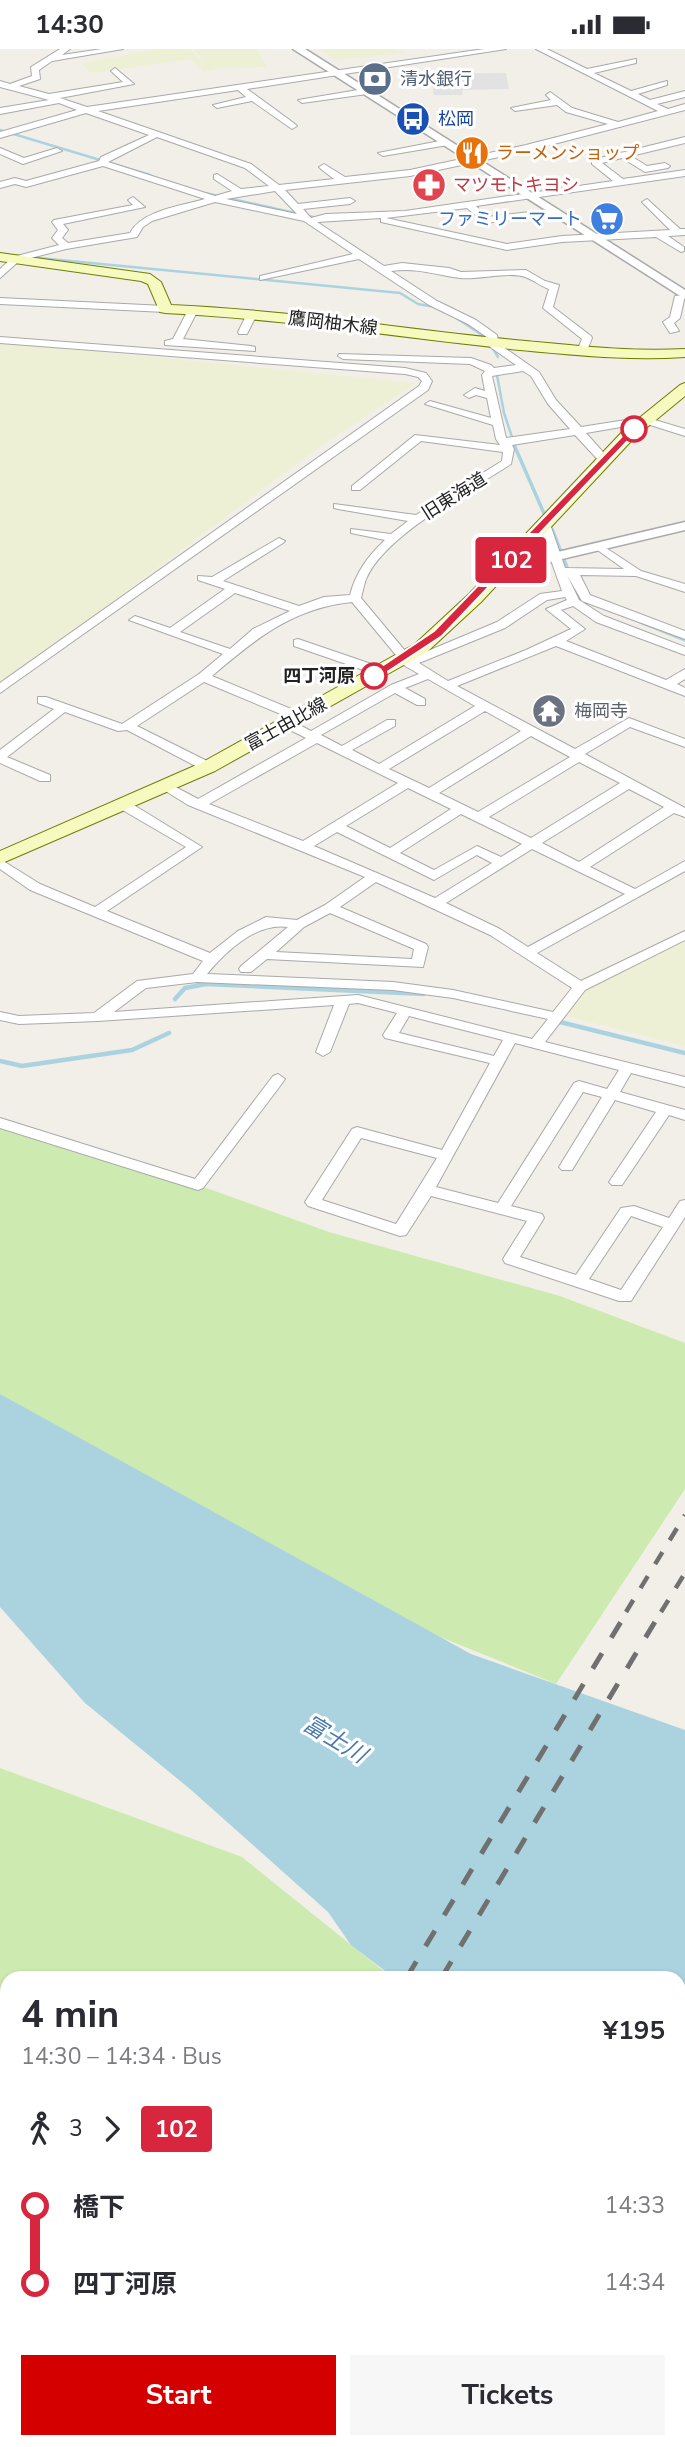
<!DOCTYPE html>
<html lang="en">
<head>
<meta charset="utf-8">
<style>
	:root { --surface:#fff; --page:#f7f7f7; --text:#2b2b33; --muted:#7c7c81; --accent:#d40000 }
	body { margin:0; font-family:"Nunito Sans","Noto Sans JP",sans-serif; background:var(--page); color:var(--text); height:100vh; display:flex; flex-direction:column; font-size:26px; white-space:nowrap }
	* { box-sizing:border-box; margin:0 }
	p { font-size:23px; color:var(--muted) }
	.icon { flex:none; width:38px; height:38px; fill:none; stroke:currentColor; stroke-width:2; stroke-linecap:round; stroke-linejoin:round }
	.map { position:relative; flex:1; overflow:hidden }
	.sheet { position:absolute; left:0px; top:1922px; width:686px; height:478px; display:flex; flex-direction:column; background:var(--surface); border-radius:21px 21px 0 0; box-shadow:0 2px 5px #0004 }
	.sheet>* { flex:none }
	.badge { padding:0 14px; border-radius:5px; font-size:24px; line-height:46px }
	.map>.badge { position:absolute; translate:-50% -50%; box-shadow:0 0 0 4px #fff }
	.legs { display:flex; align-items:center; gap:10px; height:77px; padding:0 21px; font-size:23px }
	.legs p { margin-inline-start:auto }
	.summary { display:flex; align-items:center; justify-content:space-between; height:119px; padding:0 21px }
	h1 { font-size:38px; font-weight:700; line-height:52px }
	.action { display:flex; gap:14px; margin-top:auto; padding:14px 21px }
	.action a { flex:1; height:80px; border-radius:0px; background:var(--accent); color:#fff; font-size:28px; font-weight:700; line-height:80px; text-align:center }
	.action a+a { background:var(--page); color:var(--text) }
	ul { padding:0 21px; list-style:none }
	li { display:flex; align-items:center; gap:24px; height:77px; font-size:26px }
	li i { display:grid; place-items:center; width:10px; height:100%; margin:0 9px; background:currentColor }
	li i::after { content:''; width:18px; height:18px; margin:-9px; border:5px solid; border-radius:50%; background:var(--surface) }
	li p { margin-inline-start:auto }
	li:first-child i { background:linear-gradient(#0000 50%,currentColor 0) }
	li:last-child i { background:linear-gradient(currentColor 50%,#0000 0) }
	.status { display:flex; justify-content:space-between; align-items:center; height:49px; padding:0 35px; background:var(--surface); direction:ltr }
	.status svg { height:19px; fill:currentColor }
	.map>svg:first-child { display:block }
	.farmland { fill:#eef0d5 }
	.grass { fill:#cdebb0 }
	.parking { fill:#e2e2e2 }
	.water { fill:#aad3df }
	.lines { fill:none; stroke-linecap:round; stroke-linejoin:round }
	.stream-far2 { stroke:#aad3df; stroke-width:2.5 }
	.stream-far1 { stroke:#aad3df; stroke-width:3.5 }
	.stream { stroke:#aad3df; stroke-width:4.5 }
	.minor-casing { stroke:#a9a9a9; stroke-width:2 }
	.tertiary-casing { stroke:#a9a9a9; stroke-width:3 }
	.secondary-casing { stroke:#707d05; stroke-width:2 }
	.minor { fill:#fff; fill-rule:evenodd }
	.tertiary { fill:#fff; fill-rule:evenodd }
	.secondary { fill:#f7fabf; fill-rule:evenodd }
	.rail-far1 { stroke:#707070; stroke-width:4.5; stroke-dasharray:14 14; stroke-linecap:butt }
	.rail { stroke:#707070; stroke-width:5; stroke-dasharray:18 18; stroke-linecap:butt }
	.line-1 { fill:#d7263d; stroke:#fff; stroke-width:2 }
	.stop-1-dot { fill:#fff; stroke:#d7263d; stroke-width:3.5 }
	.labels { text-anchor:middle; stroke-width:6; stroke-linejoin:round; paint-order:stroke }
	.far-service-label { font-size:18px; fill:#4e5e75; stroke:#fff; text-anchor:start }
	.far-transit-label { font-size:18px; fill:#164399; stroke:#fff; text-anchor:start }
	.far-food-label { font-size:18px; fill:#c56008; stroke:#fff; text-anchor:start }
	.far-health-label { font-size:18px; fill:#be3a42; stroke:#fff; text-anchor:start }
	.far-shop-label { font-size:18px; fill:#366cbe; stroke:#fff; text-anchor:end }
	.far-street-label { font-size:18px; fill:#222; stroke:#fff }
	.far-stop-label { font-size:18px; font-weight:bold; fill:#222; stroke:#fff; text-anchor:end }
	.far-worship-label { font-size:18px; fill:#5b616d; stroke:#fff; text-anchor:start }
	.water-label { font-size:23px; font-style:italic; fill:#4a7aab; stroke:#fff }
</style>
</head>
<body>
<div class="status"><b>14:30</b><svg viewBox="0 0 49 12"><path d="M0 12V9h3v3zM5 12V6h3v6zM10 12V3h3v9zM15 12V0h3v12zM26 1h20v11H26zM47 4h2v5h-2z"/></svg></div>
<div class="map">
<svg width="685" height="2398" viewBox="0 0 685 2398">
	<rect width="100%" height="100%" fill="#f2efe9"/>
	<g class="farmland">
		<path d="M158,0H190L200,10L202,9L193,0H257L267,18L222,19L203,23L191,10L91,24L81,14Z"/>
		<path d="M319,0H397L404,4L336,11Z"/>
		<path d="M0,294L43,297L416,334L318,399L54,596L0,633Z"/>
		<path d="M685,892V997L562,966L583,941Z"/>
	</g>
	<g class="grass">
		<path d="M0,1074L198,1136L329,1183L560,1247L685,1294V1440L556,1635L332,1544L0,1348Z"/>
		<path d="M0,1719L242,1808L391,1928H7V2278L0,2275Z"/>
		<path d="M679,2161L685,2165V2398H238L232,2392H679Z"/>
	</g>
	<path class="parking" d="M506,24L509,40L463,41L462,46H434L431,25Z"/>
	<path class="water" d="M0,1345L471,1605L685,1681V2165L679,2161V1928H393L351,1896L328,1863L190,1740L85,1654L0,1558Z"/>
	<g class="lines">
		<g class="stream-far2">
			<path d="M0,81L150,126"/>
			<path d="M205,144L313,168"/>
			<path d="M29,208L400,244L418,255L435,258"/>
			<path d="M455,268L488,290"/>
			<path d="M492,298L498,308"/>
			<path d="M497,326L504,364L516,400"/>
		</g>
		<g class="stream-far1">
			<path d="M515,398L546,469"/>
			<path d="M552,480L568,521"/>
			<path d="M640,573L685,591"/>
		</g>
		<g class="stream">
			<path d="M175,950L185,939L206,935L424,945"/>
			<path d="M556,972L685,1004"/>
			<path d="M0,1012L22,1017L132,1001L169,984"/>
		</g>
		<g class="minor-casing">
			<g id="minor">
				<path d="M60,0H70L62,6L102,0H123L52,12L39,21L40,30L19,37L49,45L123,33L111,22L115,19L134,35L60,49L87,58L484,0H506L247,40L295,75L297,77L292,80L252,52L217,59L213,56L246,48L238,41L98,62L251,115L279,136L334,130L321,120L319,118L324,115L345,128L410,121L526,96L608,75L566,63L557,56L515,62L511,59L551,51L546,46L550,43L572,59L618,73L658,62L536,0H547L587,20L636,10V14L594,24L631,42L667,32V36L638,45L650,51L685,42V48L657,55L668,60L685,55V61L527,102L410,127L285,141L298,155L350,149L355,152L350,155L303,160L311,169L326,165L405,162L613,132L592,115V111L685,88V94L631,107L647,117L665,114L670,117L668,119L645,123L622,109L602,114L623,130L685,121V127L476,157L487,168L556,160L559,161V165L485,174L467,159L386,169L507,195L562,187L670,181L642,153L647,150L680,180H685V186L668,187L684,198V202L681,203L656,188L562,193L507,201L381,173V169L317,173L384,217L402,214L449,219L461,223L526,221L545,232L559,236L553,258L591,287L592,289L586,304L577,302L582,290L543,259L549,240C540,237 534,231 525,228C510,222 478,231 460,229C437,226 416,218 391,222L437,252L476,271L497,286L499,295L539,323L556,351L581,378L645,368L685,380V387L644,374L586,384L610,411L604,414L600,413L575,386L512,396L514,400L511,415C470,442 387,485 367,528C364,534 363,542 361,549L411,609L497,573L540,545L562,542L538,475L544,472L550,475L565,519L624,520L596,500L594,498L600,495L641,522L685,535V543L636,527L580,526L590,546L685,582V590L582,552L567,526L579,551L604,567L685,598V606L596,573L573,557L561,561L585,580L566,592L666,631L685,620V630L677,635L685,639V647L556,597L457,637L575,700L629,669L685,690V698L630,678L585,705L685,759V768L674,764L590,818L635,840L685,812V822L537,904L581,932L685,882V891L585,941L545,993L685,1028V1038L631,1024L620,1043L685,1061V1071L669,1066L622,1136H612L609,1133L656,1063L615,1051L572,1121H562L559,1118L602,1048L583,1043L511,1157L542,1165L544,1169L520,1208L576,1226L621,1159L634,1157L669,1169L680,1152L685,1151V1168L631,1252H619L505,1214L503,1210L527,1172L431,1147L406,1186L400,1187L308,1157L305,1153L352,1080L357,1078L442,1101L490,1014L385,989L383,986L397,964L358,954L349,955L330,1003L323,1007L316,1003L334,956L98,972L19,975L0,971V963L19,967L94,964L137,932L193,925L203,912L30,841L0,820V810L40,835L95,858L186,798L119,759V753H129L202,798L107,862L210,904L238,882L266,868L297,871L325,856L365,828L188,756L159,738L165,734L170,735L198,750L306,689L284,678V672H292L311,682L391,636L419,625L405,617L352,553C293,559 255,590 212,627L303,665V671H295L204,633L137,677L213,715V721H203L127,681L118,682L65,663L7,708L50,726V732H40L0,714V701L54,660L38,654V648H46L122,675L199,625L223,605L129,571L135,567L170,579L225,540L198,531V527L212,528L279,489L285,492L283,494L223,532L299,557L324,548L350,546C356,523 368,507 385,491L351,484V480L391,485L408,472L338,460L334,459V455L416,466L502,412L503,403L421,392L360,441H352V437L415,386L500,396L496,390L493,376L425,355L430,352L491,369L487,349L476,346L469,349L464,346L475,339L485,342L482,326L485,322L470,315L343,310L338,307L339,305L471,309L491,316L494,319L516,316L490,298L488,289L468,275L429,256L359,210L260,231V227L353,205L304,172L215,153L152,172L143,178L137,188L66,200L19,212L0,229V220L13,208L59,196L52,189L58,181L52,173L54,171L133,156L128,151L133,148L145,158L63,175L68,181L62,189L68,194L130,184C142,161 182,157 205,150L103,117L26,138L15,135L0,139V133L15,129L26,132L99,112L101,108L149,86L86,64L0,89V83L77,61L59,54L0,65V59L49,51L0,38V32L10,35L32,27L31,18ZM157,88L245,119L269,137L241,140L217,125L214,126V130L232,142L215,147L108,113ZM275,142L297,165L226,150ZM523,322L531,327L548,355L570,380L506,389L492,327ZM235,544L290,562L253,580L230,600L180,583ZM565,548L567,551L546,560L571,580L526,601L448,632L419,614L505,579L547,551ZM428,630L475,657L379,715L352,701L395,677V671H387L342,697L321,686L395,644L417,656H425V650L405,639ZM485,662L521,682L429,739L389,720ZM531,687L570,708L478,763L439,744ZM317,694L398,734L303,792L209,755ZM579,713L620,734L531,789L489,768ZM408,739L451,760L390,799L346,777ZM629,740L664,758L579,813L542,794ZM461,765L522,795L501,808L477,797L434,821L400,804ZM337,783L434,831L477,806L492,814L435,849L314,797ZM532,800L625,845L528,898L500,880L446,854ZM376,833L490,886L572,939L553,963L453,941L393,933L207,925C226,902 257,873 288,878L241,917L239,920L241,923H251L267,910L423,918L428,898L426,895L340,858ZM330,864L414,900L412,910L276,903L304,878ZM197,933L393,941L453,949L548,970L532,990L358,946L114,963L146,939ZM409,967L503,991L494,1007L399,984ZM515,994L619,1021L607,1040L579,1032L574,1034L498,1154L436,1138ZM361,1089L437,1109L396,1175L322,1151ZM631,1167L663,1178L621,1241L589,1230Z"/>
				<path d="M364,40L367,41V45L302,54L298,51Z"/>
				<path d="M445,91L450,94L448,96L383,107L378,104Z"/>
				<path d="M0,99L24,109L57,99L62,102L23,115L0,105Z"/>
				<path d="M685,246L680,269L674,274L679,282L670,284L663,273L670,268L675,247Z"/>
				<path d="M0,249L165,257L170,260L165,263L0,255Z"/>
				<path d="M193,258L198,261L183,290L251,297L255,298V302L165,296V292L173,290L188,261Z"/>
				<path d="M248,263L257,265L247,285H239L238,283Z"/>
				<path d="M0,288L405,319L426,324L432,332L428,341L0,644V634L419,337L422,332L418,328L405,325L0,294Z"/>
				<path d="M298,590L386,620L388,623L386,626H378L294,597V591Z"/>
				<path d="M278,1025L285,1030L283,1033L203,1139L198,1141L0,1079V1069L195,1130L273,1027Z"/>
				<path d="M2,2338L7,2340V2368L0,2365Z"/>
				<path d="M87,2392H109L110,2398H88Z"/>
				<path d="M178,2392H201L203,2398H177Z"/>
			</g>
		</g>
		<g class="tertiary-casing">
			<g id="tertiary">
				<path d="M293,0H305L685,241V250Z"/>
				<path d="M685,473V481L503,524L496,520L498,517Z"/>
			</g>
		</g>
		<g class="secondary-casing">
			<g id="secondary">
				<path d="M0,204L150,225L161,233L171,256C290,261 407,281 526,292C579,297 632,303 685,300V308C630,312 575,306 520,301C402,289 284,270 165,264L160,263L148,235L141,232L0,212Z"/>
				<path d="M685,334V347L634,389L481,553L427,603L215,722L0,815V802L201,714L415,595L469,545L622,383L680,336Z"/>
			</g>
		</g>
		<use href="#minor" class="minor"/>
		<use href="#tertiary" class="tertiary"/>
		<use href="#secondary" class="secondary"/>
		<g class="rail-far1">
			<path d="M626,1563L685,1466"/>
			<path d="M661,1563L685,1524"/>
		</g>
		<g class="rail">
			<path d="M407,1928L628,1561"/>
			<path d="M442,1928L662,1561"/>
			<path d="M124,2398L128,2392"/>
			<path d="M162,2398L166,2392"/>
		</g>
	</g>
	<path class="line-1" d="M631,378L639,380L442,587L378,629H370V625L434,582Z"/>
	<defs>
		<g id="bank-disc" transform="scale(1.75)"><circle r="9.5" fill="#5c6f8a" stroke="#fff"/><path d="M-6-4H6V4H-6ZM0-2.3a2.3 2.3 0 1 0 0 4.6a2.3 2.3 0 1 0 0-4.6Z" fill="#fff"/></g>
		<g id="bus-disc" transform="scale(1.75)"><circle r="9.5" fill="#1a4fb4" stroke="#fff"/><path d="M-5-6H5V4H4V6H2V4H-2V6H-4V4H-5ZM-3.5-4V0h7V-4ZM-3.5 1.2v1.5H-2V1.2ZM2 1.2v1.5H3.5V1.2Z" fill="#fff"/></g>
		<g id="restaurant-disc" transform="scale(1.75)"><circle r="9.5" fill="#e8710a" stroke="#fff"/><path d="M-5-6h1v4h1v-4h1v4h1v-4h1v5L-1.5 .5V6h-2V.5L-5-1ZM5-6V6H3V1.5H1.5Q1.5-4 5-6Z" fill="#fff"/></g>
		<g id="pharmacy-disc" transform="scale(1.75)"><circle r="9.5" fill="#e0444e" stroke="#fff"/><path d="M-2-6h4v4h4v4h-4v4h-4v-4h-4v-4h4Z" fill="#fff"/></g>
		<g id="supermarket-disc" transform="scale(1.75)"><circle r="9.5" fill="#3f7fe0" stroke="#fff"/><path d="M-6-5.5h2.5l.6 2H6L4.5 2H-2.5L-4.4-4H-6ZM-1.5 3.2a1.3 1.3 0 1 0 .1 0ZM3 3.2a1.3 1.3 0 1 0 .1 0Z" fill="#fff"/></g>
		<g id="temple-disc" transform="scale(1.75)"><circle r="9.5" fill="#6b7280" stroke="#fff"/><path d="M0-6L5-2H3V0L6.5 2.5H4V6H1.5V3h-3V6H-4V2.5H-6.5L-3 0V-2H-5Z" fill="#fff"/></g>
	</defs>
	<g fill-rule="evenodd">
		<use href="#bank-disc" x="375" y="30"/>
		<use href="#bus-disc" x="413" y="70"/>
		<use href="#restaurant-disc" x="472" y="104"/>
		<use href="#pharmacy-disc" x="429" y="136"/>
		<use href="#supermarket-disc" x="607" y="170"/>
		<use href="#temple-disc" x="549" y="662"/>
	</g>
	<g class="stop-1-dot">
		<circle cx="634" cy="380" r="12"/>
		<circle cx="374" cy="627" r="12"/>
	</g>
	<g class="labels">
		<g class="far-service-label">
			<text x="400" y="36">清水銀行</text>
		</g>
		<g class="far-transit-label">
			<text x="438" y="76">松岡</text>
		</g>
		<g class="far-food-label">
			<text x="496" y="110">ラーメンショップ</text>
		</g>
		<g class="far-health-label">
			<text x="453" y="142">マツモトキヨシ</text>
		</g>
		<g class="far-shop-label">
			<text x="582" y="176">ファミリーマート</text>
		</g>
		<g class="far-street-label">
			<text transform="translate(333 274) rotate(7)" y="6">鷹岡柚木線</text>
			<text transform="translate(454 447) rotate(-32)" y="6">旧東海道</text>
			<text transform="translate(286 675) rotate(-29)" y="6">富士由比線</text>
		</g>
		<g class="far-stop-label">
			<text x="355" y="633">四丁河原</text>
		</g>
		<g class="far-worship-label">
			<text x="574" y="668">梅岡寺</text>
		</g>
		<g class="water-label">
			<text transform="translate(335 1690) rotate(31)" y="8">富士川</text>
		</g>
	</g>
</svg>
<b class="badge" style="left:511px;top:511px;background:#d7263d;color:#fff">102</b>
<section class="sheet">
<div class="summary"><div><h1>4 min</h1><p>14:30 – 14:34 · Bus</p></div><b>¥195</b></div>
<div class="legs"><svg class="icon" aria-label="walk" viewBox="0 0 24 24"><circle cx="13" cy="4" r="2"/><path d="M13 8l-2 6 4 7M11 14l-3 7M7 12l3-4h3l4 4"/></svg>3<svg class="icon" aria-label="forward" viewBox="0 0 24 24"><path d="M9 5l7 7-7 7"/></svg><b class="badge" style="background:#d7263d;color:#fff">102</b></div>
<ul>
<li><i style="color:#d7263d"></i><b>橋下</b><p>14:33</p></li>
<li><i style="color:#d7263d"></i><b>四丁河原</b><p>14:34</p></li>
</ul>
<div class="action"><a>Start</a><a>Tickets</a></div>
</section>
</div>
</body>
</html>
